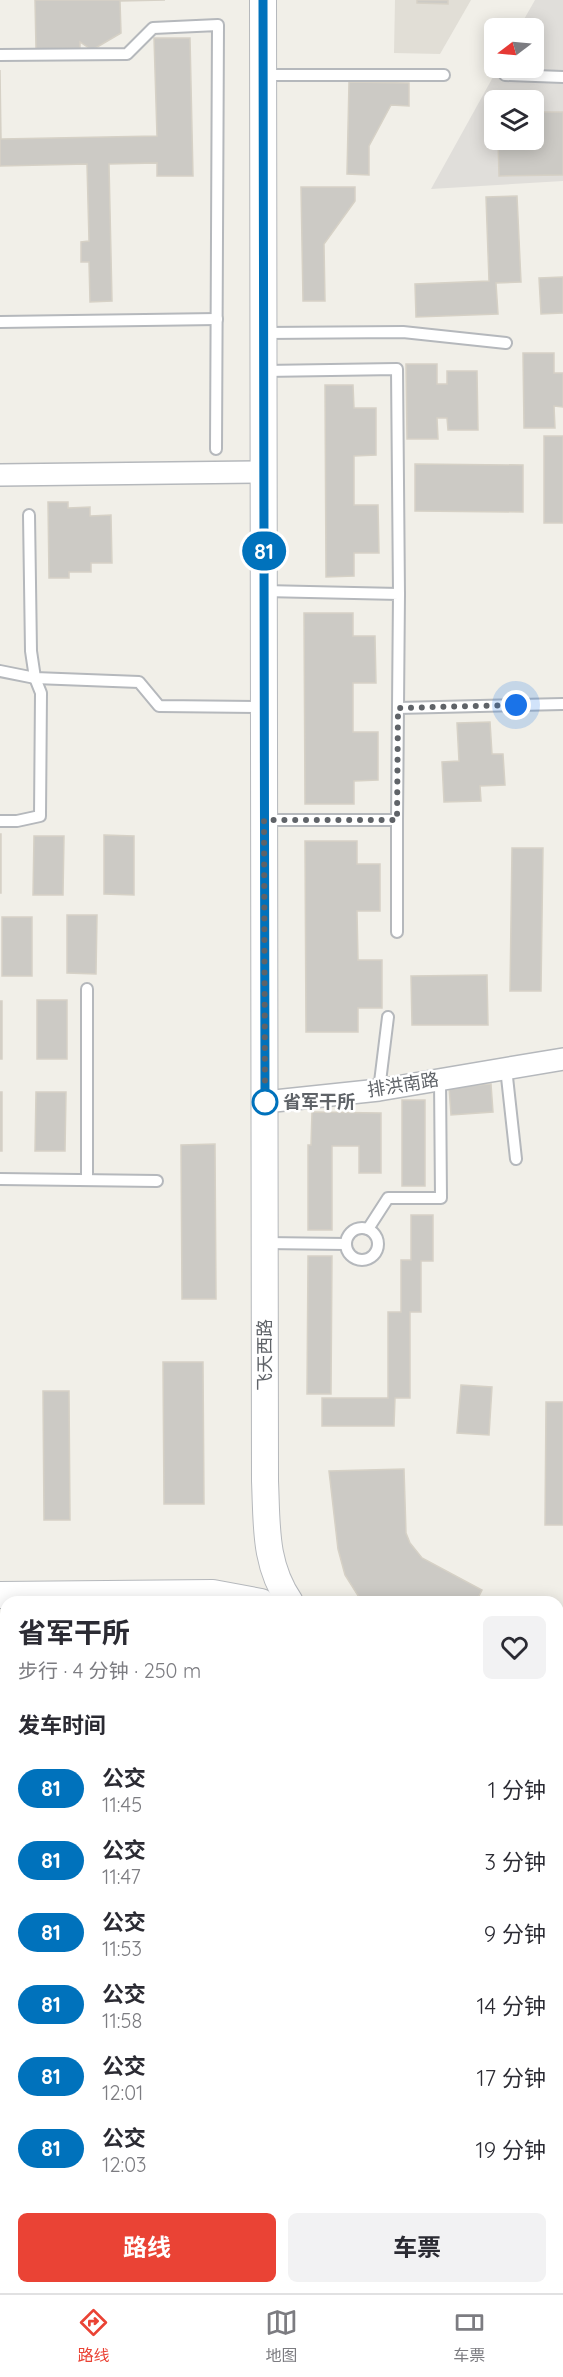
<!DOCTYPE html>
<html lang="zh">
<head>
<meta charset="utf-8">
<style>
	:root { --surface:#fff; --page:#f2f2f3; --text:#2b2b33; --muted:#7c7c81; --line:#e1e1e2; --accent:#ea4335 }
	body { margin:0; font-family:Quicksand,"Noto Sans SC",sans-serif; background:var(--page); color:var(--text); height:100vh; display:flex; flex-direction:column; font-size:22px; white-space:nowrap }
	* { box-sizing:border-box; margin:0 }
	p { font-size:20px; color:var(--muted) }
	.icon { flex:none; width:33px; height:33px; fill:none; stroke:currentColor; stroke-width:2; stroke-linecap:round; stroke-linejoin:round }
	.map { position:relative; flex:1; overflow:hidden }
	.sheet { position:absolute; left:0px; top:1596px; width:564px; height:698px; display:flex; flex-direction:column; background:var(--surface); border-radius:18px 18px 0 0; box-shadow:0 3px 15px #0003 }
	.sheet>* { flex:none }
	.badge { padding:0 12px; border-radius:20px; font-size:21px; line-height:39px }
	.needle { width:39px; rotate:254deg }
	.buttons { position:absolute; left:484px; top:18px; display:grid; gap:12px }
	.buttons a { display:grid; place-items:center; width:60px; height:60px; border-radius:9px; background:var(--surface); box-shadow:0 3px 15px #0003; font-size:30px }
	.you { position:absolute; width:30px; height:30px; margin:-15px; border:4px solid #fff; border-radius:50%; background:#1a73e8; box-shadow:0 0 0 9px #1a73e833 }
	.map>.badge { position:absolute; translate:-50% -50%; box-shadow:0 0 0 3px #fff }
	h2 { padding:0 18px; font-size:22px; line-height:54px }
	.round { display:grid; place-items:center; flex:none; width:63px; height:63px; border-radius:9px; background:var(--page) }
	.overview { display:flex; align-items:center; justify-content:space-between; height:102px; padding:0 18px }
	h1 { font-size:28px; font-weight:700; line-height:45px }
	.cta { display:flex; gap:12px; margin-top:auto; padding:12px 18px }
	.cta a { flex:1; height:69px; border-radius:9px; background:var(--accent); color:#fff; font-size:24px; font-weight:700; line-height:69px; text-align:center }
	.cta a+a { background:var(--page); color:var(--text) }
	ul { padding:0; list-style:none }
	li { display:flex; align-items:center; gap:18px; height:72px; padding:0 18px }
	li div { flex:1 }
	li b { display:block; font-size:22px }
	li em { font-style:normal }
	li .badge { min-width:66px; font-weight:700; text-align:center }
	.menu { display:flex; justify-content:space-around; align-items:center; height:84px; border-top:2px solid var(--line); background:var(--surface); font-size:16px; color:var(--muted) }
	.menu a { display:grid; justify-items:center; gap:3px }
	.menu .current { color:var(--accent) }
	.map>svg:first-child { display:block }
	.industrial { fill:#e0deda; fill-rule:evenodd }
	.education { fill:#e1ded6 }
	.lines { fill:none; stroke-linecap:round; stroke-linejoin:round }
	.stream { stroke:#aadaff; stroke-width:5 }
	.building { fill:#cccac5; stroke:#d6d1c6; stroke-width:1.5 }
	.service-casing { stroke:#b5b8bc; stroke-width:14 }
	.minor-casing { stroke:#b5b8bc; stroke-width:24 }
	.tertiary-casing { stroke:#b5b8bc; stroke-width:28 }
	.service { stroke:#fff; stroke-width:10 }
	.minor { stroke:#fff; stroke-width:21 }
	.tertiary { stroke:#fff; stroke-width:26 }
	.line-casing { stroke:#fff; stroke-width:14 }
	.line { stroke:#0072bc; stroke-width:9 }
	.walk { stroke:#5f6368; stroke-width:6; stroke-dasharray:0 10.8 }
	.stop-dot { fill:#fff; stroke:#0072bc; stroke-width:3 }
	.labels { text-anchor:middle; stroke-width:5; stroke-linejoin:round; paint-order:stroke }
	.street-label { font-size:18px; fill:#5f6368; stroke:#fff }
	.stop-label { font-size:18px; font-weight:bold; fill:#5f6368; stroke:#fff; text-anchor:start }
</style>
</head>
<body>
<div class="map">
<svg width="563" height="2293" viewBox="0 0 563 2293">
	<rect width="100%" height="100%" fill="#f1efe8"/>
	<path class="industrial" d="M535,0H563V181L431,189L498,68H534V28H519ZM495,100H534V140H495Z"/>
	<path class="education" d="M395,0H471L440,54L394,53Z"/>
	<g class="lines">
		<g class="stream">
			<path d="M0,1625H6"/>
			<path d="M558,1894L563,1898"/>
		</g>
	</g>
	<g class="building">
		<path d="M35,0H165L120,1L121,33L92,50L80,42V48L36,49Z"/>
		<path d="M417,0H448V4L417,3Z"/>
		<path d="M154,38H190L193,176H157V163L109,164L112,301L90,302L89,262H81V242L89,241L87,164L0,166V70L1,139L157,136Z"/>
		<path d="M349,82L409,83V106L391,105L369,146V175L347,174Z"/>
		<path d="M534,112H563V175L499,176L498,140H534Z"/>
		<path d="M301,187H355V201L324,244L325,301H303Z"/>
		<path d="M517,196L521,282L496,283L498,314L416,317L415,284L489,281L486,197Z"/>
		<path d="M563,277V313L541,314L539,278Z"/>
		<path d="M523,353H554V373H563V407L554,406L555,428H524Z"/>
		<path d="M406,364H437V384H447V371H477L478,430H448L447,418H437L438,439H407Z"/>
		<path d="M325,385H353L354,408H376V455L354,456V505H378L379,553H354V576L326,577Z"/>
		<rect x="544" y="436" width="19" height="87"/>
		<path d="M415,464L523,465V512L415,511Z"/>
		<path d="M48,502H68V508L90,507V516L111,515L112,563H91V572H69V578H49Z"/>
		<path d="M304,613H353V636H375L376,683H353V732H378V780L354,781V804H305Z"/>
		<path d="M490,722L492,754H503L505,785L480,786L481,801L444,802L442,762L459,761L457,723Z"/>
		<rect x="0" y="834" width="1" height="59"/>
		<path d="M104,835L134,836V895L104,894Z"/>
		<path d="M34,836H64L63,895H33Z"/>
		<path d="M305,841H357V864H380V911H357L358,960H382V1008H358V1032H306Z"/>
		<path d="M512,848H543L541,991H510Z"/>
		<path d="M67,915H97L96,974L67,973Z"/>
		<rect x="2" y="917" width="30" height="59"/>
		<path d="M487,975L488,1025H412L411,976Z"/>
		<rect x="37" y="1000" width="30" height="59"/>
		<rect x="0" y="1001" width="2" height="58"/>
		<path d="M491,1084L493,1112L451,1115L449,1087Z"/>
		<rect x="0" y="1092" width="2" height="59"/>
		<path d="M36,1092H66L65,1151H35Z"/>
		<rect x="402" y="1100" width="23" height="86"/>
		<path d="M312,1112L381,1113V1173H359V1146H332V1230H308V1145H311Z"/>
		<path d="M215,1144L216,1299H182L181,1145Z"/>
		<path d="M411,1215H433V1261H421V1312H410V1398H395L394,1426H322V1398H388V1312H401V1260H411Z"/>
		<path d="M308,1256H332L331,1394H307Z"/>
		<path d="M163,1362H203L204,1504H164Z"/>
		<path d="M461,1385L492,1387L489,1435L457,1433Z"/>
		<path d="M43,1391H69L70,1520H44Z"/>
		<path d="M546,1402H563V1525H545Z"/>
		<path d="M404,1469L406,1533L410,1543L422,1558L482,1590L476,1602H362L345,1575L338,1549L329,1471Z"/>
		<rect x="558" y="1761" width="5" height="35"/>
		<path d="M558,1808L563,1812V1856L558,1852Z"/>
		<path d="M0,1843H3V1899L0,1898Z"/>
		<rect x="20" y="2288" width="24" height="5"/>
		<rect x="177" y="2288" width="21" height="5"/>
		<rect x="225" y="2288" width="61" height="5"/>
		<path d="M357,2288H394V2293H356Z"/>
	</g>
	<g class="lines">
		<g class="service-casing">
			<g id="service">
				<path d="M0,55L127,54L153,28L218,25L216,449"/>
				<path d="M263,75H444"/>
				<path d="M505,75L563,77"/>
				<path d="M0,322L217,319"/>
				<path d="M264,333L403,332L506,343"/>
				<path d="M264,371L397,369L399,594"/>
				<path d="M264,591L399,594L397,820"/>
				<path d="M0,671L35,678L139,682L159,706L264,707"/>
				<path d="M398,708L563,704"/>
				<path d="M265,820H397V932"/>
				<path d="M0,821H17L40,816L41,693L35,678L31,651L29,515"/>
				<path d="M506,1068L516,1159"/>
				<path d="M379,1090L388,1017"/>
				<path d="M0,1179L157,1181"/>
				<path d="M87,1180V989"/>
				<circle cx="362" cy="1244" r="16"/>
				<path d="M368,1229L388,1198H441L440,1080"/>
				<path d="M265,1243L346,1244"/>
				<path d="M1,2018L2,2293"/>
				<path d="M558,2039H563"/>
				<path d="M558,2139L563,2133"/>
				<path d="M558,2170L561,2190H563"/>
			</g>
		</g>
		<g class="minor-casing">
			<g id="minor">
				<path d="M0,475L264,472"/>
				<path d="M265,1102L379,1090L563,1059"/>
				<path d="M0,1825L6,1824"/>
				<path d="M558,1910L563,1915"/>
				<path d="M0,2001H6"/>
				<path d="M426,2288V2293"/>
			</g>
		</g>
		<g class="tertiary-casing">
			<g id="tertiary">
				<path d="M263,0L265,1481C267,1525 264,1564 290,1602"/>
				<path d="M0,1595L213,1593L261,1602"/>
				<path d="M0,1717H6"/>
				<path d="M558,1721H563"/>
			</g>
		</g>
		<use href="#service" class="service"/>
		<use href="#minor" class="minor"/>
		<use href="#tertiary" class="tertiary"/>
	</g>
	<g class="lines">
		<g class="line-casing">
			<path id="line" d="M263,0L265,1102"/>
		</g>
		<use href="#line" class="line"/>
		<path class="walk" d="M265,1102L264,820H397L398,708L516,705"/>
	</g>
	<circle class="stop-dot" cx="265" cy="1102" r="12"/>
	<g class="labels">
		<g class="street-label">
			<text transform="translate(403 1085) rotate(-9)" y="6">排洪南路</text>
			<text transform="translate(265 1355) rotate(-90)" y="6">飞天西路</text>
		</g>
		<g class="stop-label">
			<text x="283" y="1108">省军干所</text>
		</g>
	</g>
</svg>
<div class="buttons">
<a><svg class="needle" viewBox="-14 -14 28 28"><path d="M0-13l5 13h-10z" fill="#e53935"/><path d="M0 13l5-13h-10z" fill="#7c7c81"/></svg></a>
<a><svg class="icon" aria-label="layers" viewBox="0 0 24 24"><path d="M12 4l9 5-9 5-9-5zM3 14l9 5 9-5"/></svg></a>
</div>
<div class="you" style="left:516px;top:705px"></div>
<b class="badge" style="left:264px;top:551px;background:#0072bc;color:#fff">81</b>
<section class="sheet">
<div class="overview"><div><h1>省军干所</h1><p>步行 · 4 分钟 · 250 m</p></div><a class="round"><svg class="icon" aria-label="heart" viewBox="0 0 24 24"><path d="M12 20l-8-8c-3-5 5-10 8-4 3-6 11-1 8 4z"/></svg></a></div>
<h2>发车时间</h2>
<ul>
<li><span class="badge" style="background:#0072bc;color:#fff">81</span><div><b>公交</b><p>11:45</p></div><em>1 分钟</em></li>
<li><span class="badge" style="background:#0072bc;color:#fff">81</span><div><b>公交</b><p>11:47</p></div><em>3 分钟</em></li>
<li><span class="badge" style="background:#0072bc;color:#fff">81</span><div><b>公交</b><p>11:53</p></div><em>9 分钟</em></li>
<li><span class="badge" style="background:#0072bc;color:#fff">81</span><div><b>公交</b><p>11:58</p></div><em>14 分钟</em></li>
<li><span class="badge" style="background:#0072bc;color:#fff">81</span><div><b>公交</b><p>12:01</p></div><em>17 分钟</em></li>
<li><span class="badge" style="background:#0072bc;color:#fff">81</span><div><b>公交</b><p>12:03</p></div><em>19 分钟</em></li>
</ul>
<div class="cta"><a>路线</a><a>车票</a></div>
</section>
</div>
<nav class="menu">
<a class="current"><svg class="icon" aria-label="directions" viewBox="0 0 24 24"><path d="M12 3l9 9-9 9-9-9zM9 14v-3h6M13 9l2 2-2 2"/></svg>路线</a>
<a><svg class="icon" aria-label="map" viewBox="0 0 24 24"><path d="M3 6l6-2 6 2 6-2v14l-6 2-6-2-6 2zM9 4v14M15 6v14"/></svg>地图</a>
<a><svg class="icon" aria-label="tickets" viewBox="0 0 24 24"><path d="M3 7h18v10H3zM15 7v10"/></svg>车票</a>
</nav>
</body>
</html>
